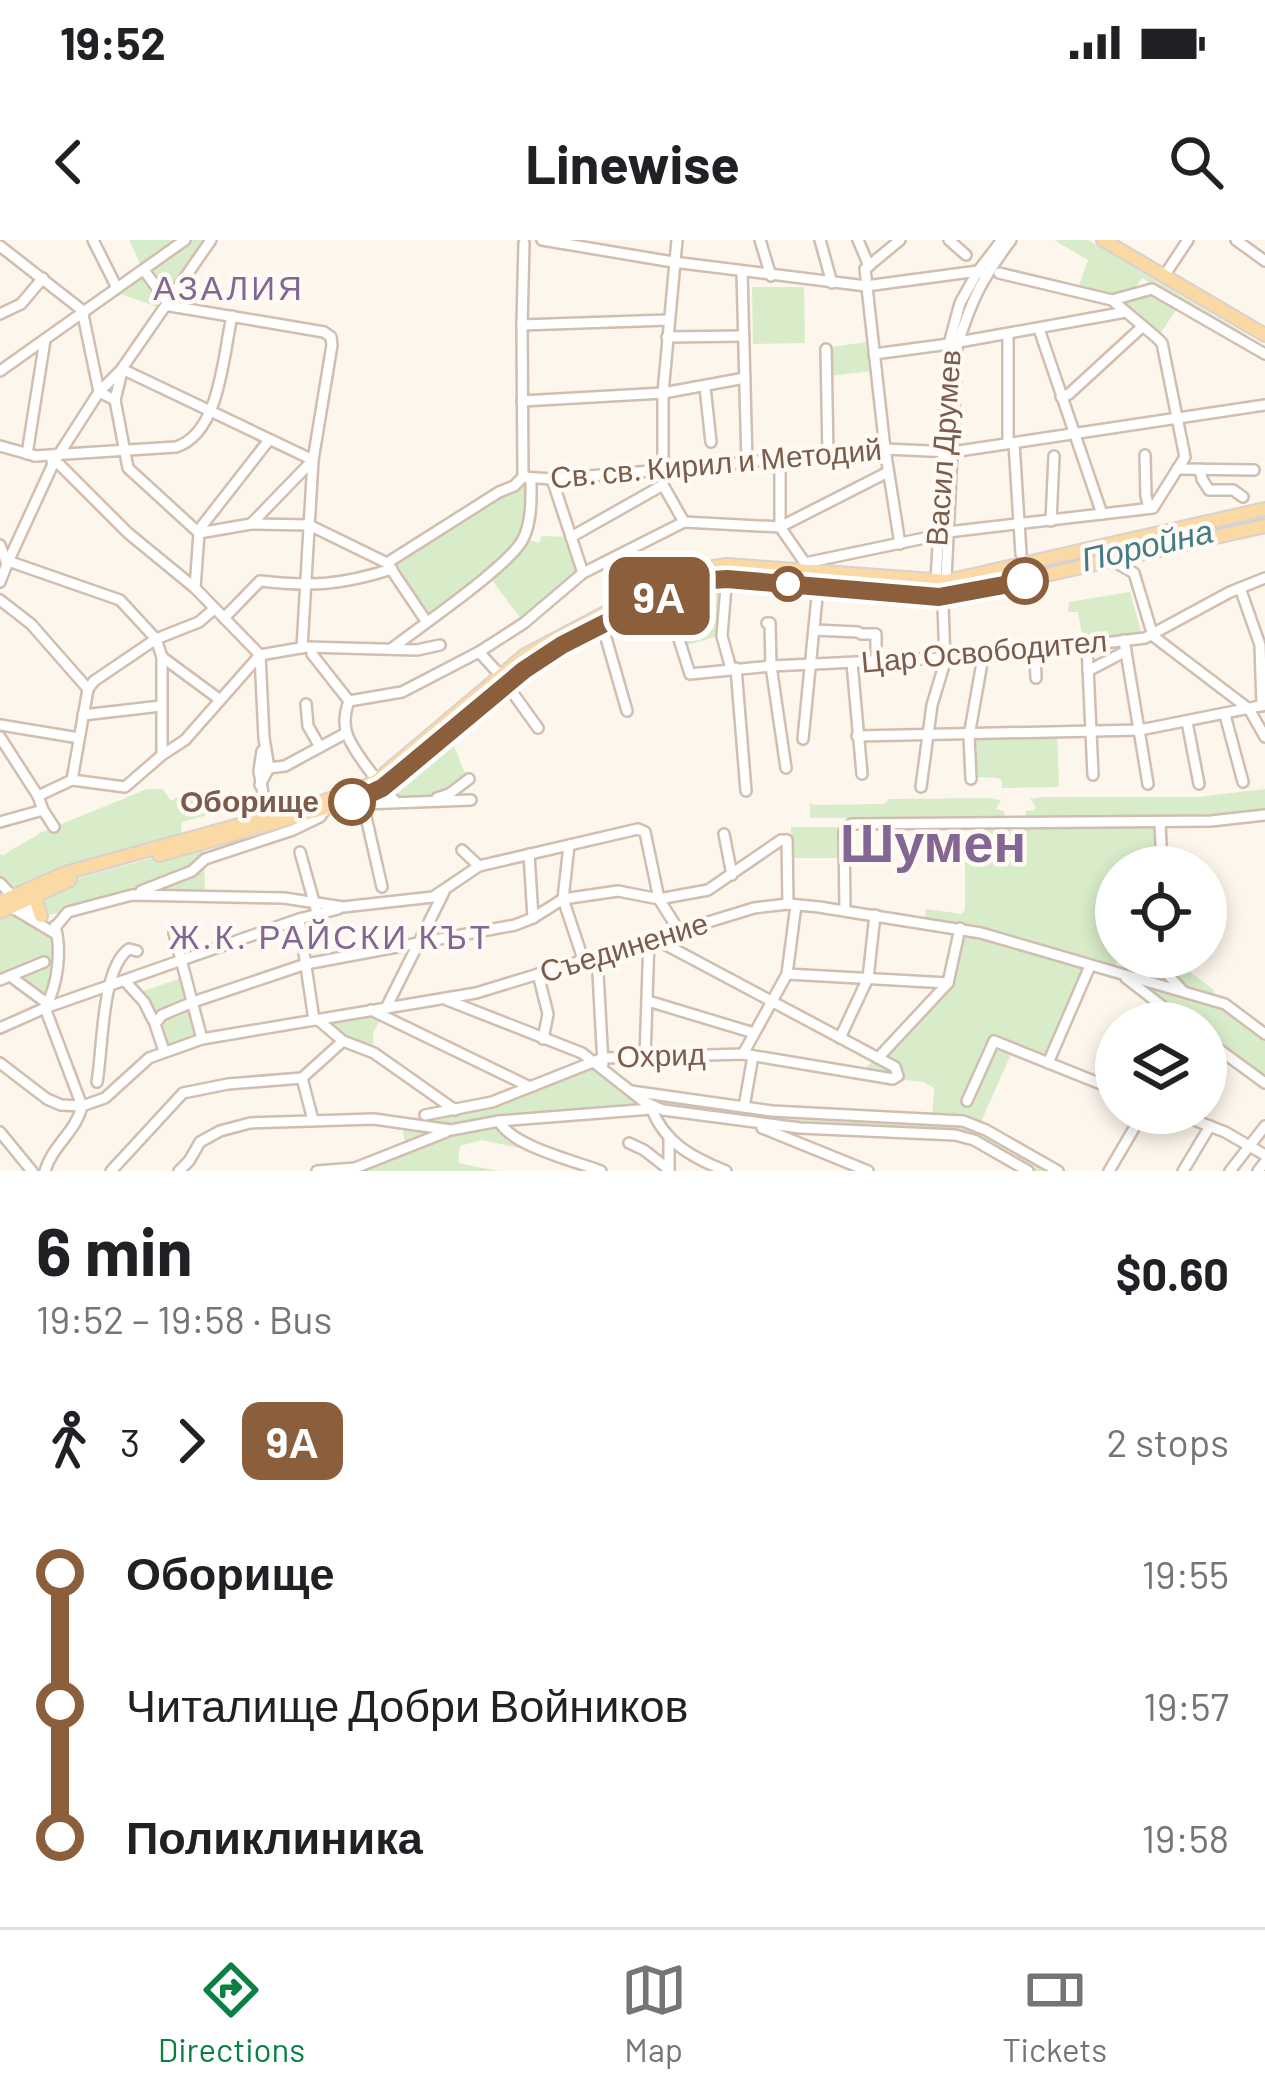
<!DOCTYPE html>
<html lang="en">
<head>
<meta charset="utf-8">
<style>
	:root { --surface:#fff; --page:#f2f2f2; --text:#202124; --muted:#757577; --line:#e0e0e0; --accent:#0b8043 }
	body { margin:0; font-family:Barlow,sans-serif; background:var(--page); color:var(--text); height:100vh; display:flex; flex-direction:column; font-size:45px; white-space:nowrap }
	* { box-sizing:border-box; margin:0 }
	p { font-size:39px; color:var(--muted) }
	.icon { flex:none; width:66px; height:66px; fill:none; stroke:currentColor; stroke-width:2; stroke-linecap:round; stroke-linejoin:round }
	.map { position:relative; height:931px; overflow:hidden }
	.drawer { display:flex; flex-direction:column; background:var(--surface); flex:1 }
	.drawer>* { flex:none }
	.badge { padding:0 24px; border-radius:18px; font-size:42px; line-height:78px }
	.buttons { position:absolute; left:1095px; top:606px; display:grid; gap:24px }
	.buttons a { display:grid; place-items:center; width:132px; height:132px; border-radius:50%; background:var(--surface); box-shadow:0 6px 18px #0003; font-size:60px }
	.map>.badge { position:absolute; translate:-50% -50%; box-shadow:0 0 0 6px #fff }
	.legs { display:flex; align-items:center; gap:18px; height:132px; padding:0 36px; font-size:39px }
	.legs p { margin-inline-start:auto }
	.summary { display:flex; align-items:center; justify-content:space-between; height:204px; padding:0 36px }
	h1 { font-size:66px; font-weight:700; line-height:90px }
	ul { padding:0 36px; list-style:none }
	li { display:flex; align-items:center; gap:42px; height:132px; font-size:45px }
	li i { display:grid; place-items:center; width:18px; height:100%; margin:0 15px; background:currentColor }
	li i::after { content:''; width:30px; height:30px; margin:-15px; border:9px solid; border-radius:50%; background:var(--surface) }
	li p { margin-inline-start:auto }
	li:first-child i { background:linear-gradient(#0000 50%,currentColor 0) }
	li:last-child i { background:linear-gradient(currentColor 50%,#0000 0) }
	.status { display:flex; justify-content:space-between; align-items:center; height:84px; padding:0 60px; background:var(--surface); direction:ltr }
	.status svg { height:33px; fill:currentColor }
	header { display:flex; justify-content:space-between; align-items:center; height:156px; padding:0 36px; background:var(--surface); font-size:54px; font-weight:700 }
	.dock { display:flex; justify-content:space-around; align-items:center; height:168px; border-top:3px solid var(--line); background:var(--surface); font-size:33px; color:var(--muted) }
	.dock a { display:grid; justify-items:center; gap:6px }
	.dock .active { color:var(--accent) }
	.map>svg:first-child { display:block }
	.green { fill:#d8ecc9 }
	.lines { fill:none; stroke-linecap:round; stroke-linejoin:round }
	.stream { stroke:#a5d3da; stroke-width:3 }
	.minor-casing { stroke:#d1beb0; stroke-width:14 }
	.major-casing { stroke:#dad1cd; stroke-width:16 }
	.minor { stroke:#fff; stroke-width:9 }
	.major { stroke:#fbd9a5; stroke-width:12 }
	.line-1-casing { stroke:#fff; stroke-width:27 }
	.line-1 { stroke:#8b5e3c; stroke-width:18 }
	.stop-1-dot { fill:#fff; stroke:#8b5e3c; stroke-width:6 }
	.labels { text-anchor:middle; stroke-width:9; stroke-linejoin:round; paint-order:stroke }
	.street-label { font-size:30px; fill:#7a5c4d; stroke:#fffaf3 }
	.stop-label { font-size:30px; font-weight:bold; fill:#7a5c4d; stroke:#fffaf3; text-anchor:end }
	.neighbourhood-label { font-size:33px; letter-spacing:3px; fill:#846695; stroke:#fffaf3 }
	.water-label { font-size:33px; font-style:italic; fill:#437c86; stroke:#fffaf3 }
	.town-label { font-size:54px; font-weight:bold; fill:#846695; stroke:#fffaf3 }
</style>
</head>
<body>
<div class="status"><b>19:52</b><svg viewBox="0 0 49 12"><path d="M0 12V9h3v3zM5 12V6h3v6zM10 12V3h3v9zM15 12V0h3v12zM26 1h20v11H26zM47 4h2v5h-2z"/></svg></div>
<header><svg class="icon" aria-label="back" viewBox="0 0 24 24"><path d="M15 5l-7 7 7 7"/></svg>Linewise<svg class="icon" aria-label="search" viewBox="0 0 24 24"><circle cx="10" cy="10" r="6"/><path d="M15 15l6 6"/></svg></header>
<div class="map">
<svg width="1265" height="931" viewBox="0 0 1265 931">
	<rect width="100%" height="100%" fill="#fdf6ec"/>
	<g class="green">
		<path d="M129,0H211L163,69L112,51L143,30Z"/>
		<path d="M1054,0H1088L1242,92L1259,107L1142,38L1135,48L1136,52L1147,49L1179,66L1157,98L1112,60L1077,51L1088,20Z"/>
		<path d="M752,47H804L805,103L753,104Z"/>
		<path d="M867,102L871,131L830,136L831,107Z"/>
		<path d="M523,237L531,239L524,298L539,303L542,296L571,297L583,333L524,383L488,335L426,381L387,323Z"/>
		<path d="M708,339H727L718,396L681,407L672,378L714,365Z"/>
		<path d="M1130,352L1141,392L1083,401L1078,372H1068L1069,362Z"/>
		<path d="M449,493L464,531L471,537L426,562H396L382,547Z"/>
		<path d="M1057,493L1059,547L1002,548V541L998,538L975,537L974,500Z"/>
		<path d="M147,549H163L171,561C186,549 201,564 215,573L182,582L180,601L0,662V614L3,615L42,592Z"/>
		<path d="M1265,549V569L1262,570L1200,575L1026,577V571L1034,570L1036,567L1030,559L1043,557H1198Z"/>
		<path d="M987,558L1001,560L996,569L1004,571L1005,577L810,578V562L813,565L884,564L889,559Z"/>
		<path d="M1160,582L1162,627H1116V717H1119L1113,733L1090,726L1048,823L1013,810L979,886L1058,931H1028L974,900L801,888L795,901L765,888L663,869V862L675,858L772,871L932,878L934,848L924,842L859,835L948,743L959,689L924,683L926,669L962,674L965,669V604L976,583Z"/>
		<path d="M791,587H844L845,618H792Z"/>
		<path d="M204,604L205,655H132L68,672L41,676L40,652L71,640Z"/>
		<path d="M10,666L47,687L59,707L48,764L10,736L0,740V672Z"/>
		<path d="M1162,717V742L1182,751L1165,726V717H1170L1214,750L1211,760L1265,794V843L1206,800V783H1184L1133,738H1141Z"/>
		<path d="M184,737L200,798L167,809L138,753Z"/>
		<path d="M371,770L383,776L373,793L374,813L346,803L317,779Z"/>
		<path d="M593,821L640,860L641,865L499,882L529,910L482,900L460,906L458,923L499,931H358L406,907L401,881L460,869Z"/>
	</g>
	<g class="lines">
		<g class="stream">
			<path d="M752,333L928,348"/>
			<path d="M958,347L1265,279"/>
		</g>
		<g class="minor-casing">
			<g id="minor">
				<path d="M93,0L117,48"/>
				<path d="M211,0L123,127L115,160L128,228L199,293L195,348L260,415L264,498L269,528"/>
				<path d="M542,0L673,22L866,46L978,31L985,34"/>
				<path d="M677,0L663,153V245L684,282"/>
				<path d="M760,0L771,36"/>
				<path d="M820,0L832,43"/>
				<path d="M858,0L869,26"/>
				<path d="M949,0L966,15"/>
				<path d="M1236,0L1265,21"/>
				<path d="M0,6L82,70L99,152L54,222L7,324"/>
				<path d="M144,30L170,66L324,92L331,97L332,105L313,220L302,408"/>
				<path d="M742,32L747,223"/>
				<path d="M1164,36L1188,0"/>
				<path d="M1112,60L1152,49L1265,114"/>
				<path d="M0,74L21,64L43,38"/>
				<path d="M522,85L668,80"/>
				<path d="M1039,89L1102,274"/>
				<path d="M667,97L744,96"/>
				<path d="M959,102L1126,72"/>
				<path d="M826,109L828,216"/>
				<path d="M874,114L949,104"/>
				<path d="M0,131L185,0"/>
				<path d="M705,147L711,202"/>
				<path d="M1061,157L1069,154L1143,86"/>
				<path d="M115,160L99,152L122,129L313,220"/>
				<path d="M522,161L663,153L745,138"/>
				<path d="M1008,203V95"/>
				<path d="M1014,203L1021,314"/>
				<path d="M0,206L36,216"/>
				<path d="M27,214L45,100"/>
				<path d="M1145,215L1146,256L1149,268"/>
				<path d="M34,216L176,207C220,193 223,116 232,76"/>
				<path d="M780,220V287L805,323L939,295"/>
				<path d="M52,221L60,225L128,293L195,348"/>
				<path d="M1177,229L1254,230"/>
				<path d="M1200,229L1202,239L1209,250H1233L1243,257"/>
				<path d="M523,237L552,239L663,230L885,209L952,212L1265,165"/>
				<path d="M552,239L583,333"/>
				<path d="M1051,281L1054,216"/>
				<path d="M251,284L313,220"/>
				<path d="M198,291L269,200"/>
				<path d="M948,292L1153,268L1185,217L1162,103L1157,98L1112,60L999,33"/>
				<path d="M199,293L251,284L309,285L387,323L426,381"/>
				<path d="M571,297L663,245"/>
				<path d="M900,304L885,209L865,29L900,0"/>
				<path d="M0,305L7,324L0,342"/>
				<path d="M8,321L120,360L156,399L162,417V515"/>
				<path d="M1113,321L1134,333L1153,396L1249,469L1265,497"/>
				<path d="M387,323L499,252L514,246L523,237L522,85L524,3"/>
				<path d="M727,334L722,396L731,429"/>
				<path d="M1240,348L1260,405L1262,466"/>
				<path d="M0,360L31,384L88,449L72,540"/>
				<path d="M945,360L957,107C971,60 982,39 1011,0"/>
				<path d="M670,371L690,434L771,426L1007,415L1145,398L1230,352L1265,338"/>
				<path d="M224,378L260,341C312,347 341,345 392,329"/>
				<path d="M767,383H770L771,426L786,528"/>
				<path d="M602,384L627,471"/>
				<path d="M814,390L858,392"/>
				<path d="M861,394H876V422"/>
				<path d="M1124,400L1148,544"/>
				<path d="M1087,406L1093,535"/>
				<path d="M391,409C419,387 513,324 524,297C532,279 531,258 531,239"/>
				<path d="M479,412L500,435"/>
				<path d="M1035,413L1036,438"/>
				<path d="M312,414L349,461C346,469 344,481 346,490C349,507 383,549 396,562"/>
				<path d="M162,417L219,459"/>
				<path d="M852,423L862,534"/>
				<path d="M736,428L746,551"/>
				<path d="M1088,431L1126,411"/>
				<path d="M507,445L538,488"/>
				<path d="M88,449L94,441L156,399L199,382L214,369"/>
				<path d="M349,461L402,452L479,412L524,383L583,333L684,282L780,287L888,232"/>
				<path d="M306,464L308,486L320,507"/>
				<path d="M83,475L161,466"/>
				<path d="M1225,475L1243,542"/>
				<path d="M1187,482L1199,544"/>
				<path d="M0,485L79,498"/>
				<path d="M857,496L1140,490L1265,465"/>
				<path d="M0,497L38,556L43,570L54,587"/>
				<path d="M803,499L818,347"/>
				<path d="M262,511L259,531L267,576"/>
				<path d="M971,539L969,496L983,417"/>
				<path d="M260,545L269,528L285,526L346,493"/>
				<path d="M921,547L932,465L945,422L943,365L936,342L949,104L960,63L978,31L1002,0"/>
				<path d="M38,556L72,540L125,547L162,515L185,500L260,415L306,407L417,410L440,405"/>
				<path d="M437,558L449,554L469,539"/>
				<path d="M0,582L43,570"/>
				<path d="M1160,582L1162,627"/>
				<path d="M724,594L732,635"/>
				<path d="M569,605L563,659L583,719"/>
				<path d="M462,610L479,626"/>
				<path d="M300,612L316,669"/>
				<path d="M529,614L533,678"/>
				<path d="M0,643L18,662L41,676"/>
				<path d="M382,647L363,564L471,560"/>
				<path d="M141,651L192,631L205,619L293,590L320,577L325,570"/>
				<path d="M9,666L56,694"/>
				<path d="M845,670L844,592L851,584L1211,581L1265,575"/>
				<path d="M299,679L314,780"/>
				<path d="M52,691L68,672L132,655L284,658L343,667L433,657L479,626L638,589L645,592L659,659L679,691"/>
				<path d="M174,693L202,799"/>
				<path d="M597,715L603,824"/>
				<path d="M1165,726L1169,736L1182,750"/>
				<path d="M538,734L548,774L543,799"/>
				<path d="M787,734L948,743"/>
				<path d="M10,736L48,764"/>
				<path d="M1126,738L1184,783"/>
				<path d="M1135,738L1153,732L1161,717"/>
				<path d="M0,740L44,722"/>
				<path d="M125,741L144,762L153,780"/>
				<path d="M447,760L582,813L643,861L663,870L800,888L955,895L974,900L1028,931"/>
				<path d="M648,761L754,793"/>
				<path d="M45,768C58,745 62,710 55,686"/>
				<path d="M45,768L82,866"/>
				<path d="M386,768L444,652"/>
				<path d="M371,770L528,846"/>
				<path d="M317,779L343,801L374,813L455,870"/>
				<path d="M0,788L45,768L299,679L338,669"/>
				<path d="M840,798L868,738L875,675"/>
				<path d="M1206,800L1265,843"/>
				<path d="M164,811L155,784L162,775L193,762L306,724L515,685L533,678L563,659L618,651L659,659L708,650L781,600H787L788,664"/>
				<path d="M743,814L787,734L796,665"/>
				<path d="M645,817L649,699"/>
				<path d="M878,818L948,743L960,688"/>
				<path d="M0,823L47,859L61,865L82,866L105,858L149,818L202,799L476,753L754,668L788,664L819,667L981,693L1225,764L1265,794"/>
				<path d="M1048,823L1090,726"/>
				<path d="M302,838L313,880"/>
				<path d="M97,842C103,810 101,728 129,709L137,711"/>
				<path d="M631,851L772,871L963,881L986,890L1058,931"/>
				<path d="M967,861L994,801L1116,850"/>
				<path d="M651,867C664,903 693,918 726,931"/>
				<path d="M744,867L753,816"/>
				<path d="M1176,873L1225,892L1265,915"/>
				<path d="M425,875L492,862L603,818L743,814L893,839L898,836L895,827L653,698"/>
				<path d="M499,881C511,906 575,921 601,931"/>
				<path d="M762,888L868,931"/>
				<path d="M0,892L32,931"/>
				<path d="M669,897V931"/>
				<path d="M629,903L644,910L667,928"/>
				<path d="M45,931C52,906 76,892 82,866"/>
				<path d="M111,931L183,853L228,844L302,838L343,801"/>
				<path d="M179,931L189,921L200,902L220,891L250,883L374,879L451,890L499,881L651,869"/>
				<path d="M317,931L355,928L446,892"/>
				<path d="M1109,931L1143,873"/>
				<path d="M1183,931L1210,886"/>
				<path d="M1230,931L1265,886"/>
				<path d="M1258,931L1265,922"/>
			</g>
		</g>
		<g class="major-casing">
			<g id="major">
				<path d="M1103,0L1265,95"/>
				<path d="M159,615L365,557L398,535L524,430L562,405L665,353L698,341L727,339L947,357L1265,286"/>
				<path d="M40,652L36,661L41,676"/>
				<path d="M0,662L65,633L315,564L362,548L377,540L525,415L662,343L694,330L727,325L947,341L1265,269"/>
				<path d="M0,672L70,640"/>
			</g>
		</g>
		<use href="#minor" class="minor"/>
		<use href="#major" class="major"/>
	</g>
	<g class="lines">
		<g class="line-1-casing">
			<path id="line-1" d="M352,562L382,548L398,535L524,430L562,405L664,353L698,341L727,339L939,357L1025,341"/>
		</g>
		<use href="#line-1" class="line-1"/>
	</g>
	<g class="stop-1-dot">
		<circle cx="1025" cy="341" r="21"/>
		<circle cx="788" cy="344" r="15"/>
		<circle cx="352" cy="562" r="21"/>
	</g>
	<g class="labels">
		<g class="street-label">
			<text transform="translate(944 208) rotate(-86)" y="10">Васил Друмев</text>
			<text transform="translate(716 224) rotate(-5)" y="10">Св. св. Кирил и Методий</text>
			<text transform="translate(984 412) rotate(-5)" y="10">Цар Освободител</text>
			<text transform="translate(624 708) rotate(-17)" y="10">Съединение</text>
			<text transform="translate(661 816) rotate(-2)" y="10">Охрид</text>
		</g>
		<g class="stop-label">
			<text x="319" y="572">Оборище</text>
		</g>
		<g class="neighbourhood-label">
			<text x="229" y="60">АЗАЛИЯ</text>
			<text x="331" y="709">Ж.К. РАЙСКИ КЪТ</text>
		</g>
		<g class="water-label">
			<text transform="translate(1147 305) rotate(-13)" y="12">Поройна</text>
		</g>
		<g class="town-label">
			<text x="933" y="622">Шумен</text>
		</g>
	</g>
</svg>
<div class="buttons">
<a><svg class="icon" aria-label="locate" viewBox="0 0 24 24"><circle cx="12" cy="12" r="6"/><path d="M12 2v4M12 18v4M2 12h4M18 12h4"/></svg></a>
<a><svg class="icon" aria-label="layers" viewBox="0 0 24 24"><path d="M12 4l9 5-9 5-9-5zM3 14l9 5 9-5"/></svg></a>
</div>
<b class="badge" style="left:659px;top:356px;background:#8b5e3c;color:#fff">9А</b>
</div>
<section class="drawer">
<div class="summary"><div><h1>6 min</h1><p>19:52 – 19:58 · Bus</p></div><b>$0.60</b></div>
<div class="legs"><svg class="icon" aria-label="walk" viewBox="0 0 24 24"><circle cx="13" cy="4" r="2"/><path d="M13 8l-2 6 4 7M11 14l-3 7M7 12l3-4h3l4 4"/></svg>3<svg class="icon" aria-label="forward" viewBox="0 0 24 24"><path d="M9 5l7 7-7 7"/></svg><b class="badge" style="background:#8b5e3c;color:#fff">9А</b><p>2 stops</p></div>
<ul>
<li><i style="color:#8b5e3c"></i><b>Оборище</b><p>19:55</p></li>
<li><i style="color:#8b5e3c"></i><span>Читалище Добри Войников</span><p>19:57</p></li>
<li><i style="color:#8b5e3c"></i><b>Поликлиника</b><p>19:58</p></li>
</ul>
</section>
<nav class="dock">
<a class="active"><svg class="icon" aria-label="directions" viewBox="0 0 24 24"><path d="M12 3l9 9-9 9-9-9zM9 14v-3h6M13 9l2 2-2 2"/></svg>Directions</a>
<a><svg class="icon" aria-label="map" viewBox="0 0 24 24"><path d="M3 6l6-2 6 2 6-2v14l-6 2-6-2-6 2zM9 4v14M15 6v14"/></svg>Map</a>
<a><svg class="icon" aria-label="tickets" viewBox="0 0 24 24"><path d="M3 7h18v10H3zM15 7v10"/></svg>Tickets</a>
</nav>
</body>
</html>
